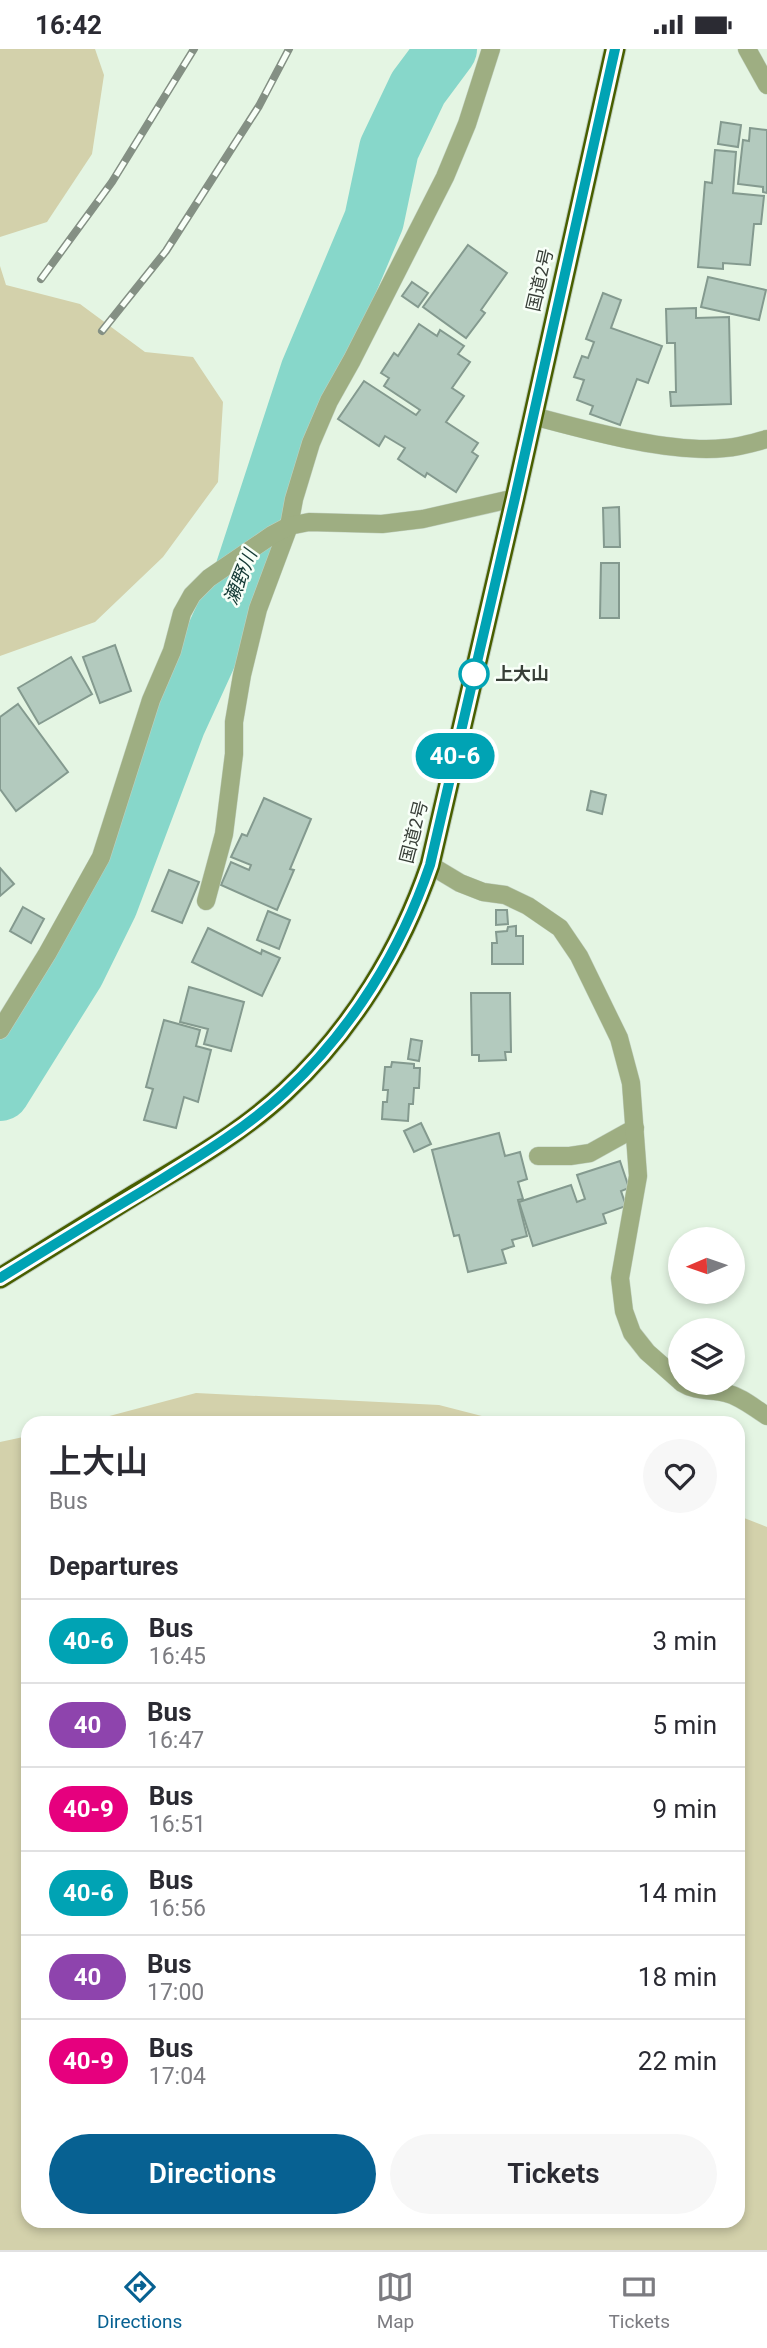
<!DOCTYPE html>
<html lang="en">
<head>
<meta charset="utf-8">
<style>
	:root { --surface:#fff; --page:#f7f7f7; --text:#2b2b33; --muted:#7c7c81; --line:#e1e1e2; --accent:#076192 }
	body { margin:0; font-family:Roboto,"Noto Sans JP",sans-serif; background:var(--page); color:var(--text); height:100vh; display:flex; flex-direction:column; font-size:26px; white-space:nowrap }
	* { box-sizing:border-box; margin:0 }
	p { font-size:23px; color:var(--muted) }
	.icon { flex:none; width:38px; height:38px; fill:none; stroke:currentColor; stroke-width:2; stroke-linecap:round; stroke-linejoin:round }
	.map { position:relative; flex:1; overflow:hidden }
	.sheet { position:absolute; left:21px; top:1367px; width:724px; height:812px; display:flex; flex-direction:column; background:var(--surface); border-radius:21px; box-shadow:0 4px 10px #0003 }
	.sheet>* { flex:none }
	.badge { padding:0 14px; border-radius:23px; font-size:24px; line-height:46px }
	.needle { width:46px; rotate:268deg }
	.tools { position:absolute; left:668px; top:1178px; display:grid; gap:14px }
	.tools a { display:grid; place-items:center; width:77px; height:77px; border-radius:50%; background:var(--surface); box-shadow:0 4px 10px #0003; font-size:35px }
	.map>.badge { position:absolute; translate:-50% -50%; box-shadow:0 0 0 4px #fff }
	h2 { padding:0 28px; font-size:26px; line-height:63px }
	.round { display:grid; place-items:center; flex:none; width:74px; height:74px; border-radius:37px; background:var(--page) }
	.headline { display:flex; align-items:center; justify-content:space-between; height:119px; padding:0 28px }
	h1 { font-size:33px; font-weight:600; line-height:52px }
	.primary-button { display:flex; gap:14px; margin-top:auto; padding:14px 28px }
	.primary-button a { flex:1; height:80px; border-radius:42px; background:var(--accent); color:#fff; font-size:28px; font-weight:600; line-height:80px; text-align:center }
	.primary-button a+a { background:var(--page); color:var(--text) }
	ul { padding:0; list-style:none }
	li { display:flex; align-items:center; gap:21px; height:84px; padding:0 28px; border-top:2px solid var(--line) }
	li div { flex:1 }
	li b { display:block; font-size:26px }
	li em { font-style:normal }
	li .badge { min-width:77px; font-weight:700; text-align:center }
	.status { display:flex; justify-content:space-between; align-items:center; height:49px; padding:0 35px; background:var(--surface); direction:ltr }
	.status svg { height:19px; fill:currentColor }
	.menu { display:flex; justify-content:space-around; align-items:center; height:98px; border-top:2px solid var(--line); background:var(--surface); font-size:19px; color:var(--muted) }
	.menu a { display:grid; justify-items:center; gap:4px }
	.menu .active { color:var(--accent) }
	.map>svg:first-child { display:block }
	.green { fill:#d3d1ab }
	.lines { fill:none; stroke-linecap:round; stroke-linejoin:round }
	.river { stroke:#87d7ca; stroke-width:60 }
	.building { fill:#b3cabe; stroke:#849a8f; stroke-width:2 }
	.lane-casing { stroke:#c2d1c1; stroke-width:19 }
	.street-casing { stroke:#c2d1c1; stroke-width:19 }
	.highway-casing { stroke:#c2d1c1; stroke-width:23 }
	.lane { stroke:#9eae82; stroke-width:18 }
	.street { stroke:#9eae82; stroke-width:18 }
	.highway { stroke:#485f00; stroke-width:21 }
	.rail-casing { stroke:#849084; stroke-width:8 }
	.rail { stroke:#f8fff8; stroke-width:5; stroke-dasharray:16; stroke-linecap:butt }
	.line-casing { stroke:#fff; stroke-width:16 }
	.line { stroke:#00a3b4; stroke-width:10 }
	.stop-dot { fill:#fff; stroke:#00a3b4; stroke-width:3.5 }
	.labels { text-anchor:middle; stroke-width:5; stroke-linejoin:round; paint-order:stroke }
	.street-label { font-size:18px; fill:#383f38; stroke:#f8fff8 }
	.stop-label { font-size:18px; font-weight:bold; fill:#383f38; stroke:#f8fff8; text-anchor:start }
	.water-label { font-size:19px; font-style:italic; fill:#123833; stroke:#f8fff8 }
</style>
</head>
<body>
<div class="status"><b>16:42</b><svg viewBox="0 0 49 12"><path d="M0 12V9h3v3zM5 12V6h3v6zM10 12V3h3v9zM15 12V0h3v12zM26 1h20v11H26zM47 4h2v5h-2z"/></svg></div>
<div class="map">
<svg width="767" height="2201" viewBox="0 0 767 2201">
	<rect width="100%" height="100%" fill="#e4f5e3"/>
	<g class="green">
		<path d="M0,0H95L104,26L92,105L47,173L0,188Z"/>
		<path d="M0,217L6,236L80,255L145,303L193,308L223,353L218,433L163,508L95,573L0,607Z"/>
		<path d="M196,1344L439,1356L509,1374H83Z"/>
		<path d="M28,1387V2172H738L739,1467L767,1478V2201H0V1393Z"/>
	</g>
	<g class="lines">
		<path class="river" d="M0,1042L75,922L108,855L176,674L244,525L310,323L374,171L389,100L418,39L447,0"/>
	</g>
	<g class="building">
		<path d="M721,73L741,76L738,98L718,95Z"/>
		<path d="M750,79L767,81V144L763,143V138L738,135L743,91L749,92Z"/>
		<path d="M715,101L736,103L733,144L764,147L761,175H754L750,216L723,214V220L698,218L705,133L712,134Z"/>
		<path d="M468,196L507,224L481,261L485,264L466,289L423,258Z"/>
		<path d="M708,228L766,241L759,271L701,258Z"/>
		<path d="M412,233L428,244L418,258L402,247Z"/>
		<path d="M603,244L621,251L611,279L662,297L648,334L637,330L620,376L590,365L593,357L577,351L584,331L574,328L582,307L588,309L594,293L586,290Z"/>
		<path d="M696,259V269L729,268L731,355L671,357L670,343H676L675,294H667L666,260Z"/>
		<path d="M419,275L437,287L440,281L464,297L458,305L470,313L452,339L464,347L446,373L478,394L472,403L478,407L456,443L427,424L425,428L398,410L405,399L385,387L379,397L338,370L364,332L416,366L420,361L384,337L389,329L381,324L394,304L398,307Z"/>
		<path d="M619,458L620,498H604L603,459Z"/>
		<path d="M601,514H619V569H600Z"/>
		<path d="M115,596L131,642L100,654L83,608Z"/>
		<path d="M71,608L92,645L39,675L18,639Z"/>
		<path d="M18,655L68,723L16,762L0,740V668Z"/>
		<path d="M591,742L606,746L602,765L587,761Z"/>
		<path d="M264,749L311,770L290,820L294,821L277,861L221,836L231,813L249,821L251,816L231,808L242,785L247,787Z"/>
		<path d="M0,819L14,835L0,847Z"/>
		<path d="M169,821L199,833L182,874L152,862Z"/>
		<path d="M23,858L44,870L31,894L10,882Z"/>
		<path d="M496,861H507L508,875L496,876Z"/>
		<path d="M268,862L290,871L279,900L257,891Z"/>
		<path d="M516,877V887H523V915H492V894H497L496,883L507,882L508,878Z"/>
		<path d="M208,879L261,905L262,901L280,909L262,947L192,913Z"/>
		<path d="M189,938L244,953L231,1002L204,995L208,980L180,973Z"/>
		<path d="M471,944H510L511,1003H505L506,1011L479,1012V1006H472Z"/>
		<path d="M164,971L200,981L196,997L211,1001L198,1053L184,1048L176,1079L144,1071L153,1040L146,1038Z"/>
		<path d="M411,990L422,992L419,1012L408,1010Z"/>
		<path d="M392,1013L414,1015V1019H420L419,1039H414L413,1055H409L408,1072L382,1070L383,1053H387L388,1041H383L385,1018H391Z"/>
		<path d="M421,1074L431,1095L414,1103L404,1082Z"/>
		<path d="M499,1084L505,1107L520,1103L527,1130L518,1133L523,1150L518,1151L527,1187L512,1191L514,1197L502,1201L506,1214L468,1223L459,1186L454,1187L432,1101Z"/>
		<path d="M620,1112L629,1139L621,1142L626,1157L603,1165L606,1174L533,1197L519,1153L571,1136L577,1153L585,1150L577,1126Z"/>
	</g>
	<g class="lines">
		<g class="lane-casing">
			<g id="lane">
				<path d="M747,0L767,36"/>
				<path d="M538,1107H570L590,1104L635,1079"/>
			</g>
		</g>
		<g class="street-casing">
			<g id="street">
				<path d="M533,367C586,381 670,405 725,399C739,398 753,394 767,390"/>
				<path d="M430,816L460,834L483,843L505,846L528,857L560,879L579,907L619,989L631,1034L638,1127L620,1229L624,1262L632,1284L647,1303L681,1333"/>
				<path d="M206,852L224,785L234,705V673L242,626L258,560L289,477L294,450L311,394L329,352L352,311L445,128L467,75L491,0"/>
				<path d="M0,981L47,905L101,808L151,651L172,602L182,564L192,546L209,529L272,486L289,477L309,473L382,475L423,470L515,449"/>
				<path d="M682,1334C696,1343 711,1340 726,1344C742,1348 754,1359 767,1367"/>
			</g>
		</g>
		<g class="highway-casing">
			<path id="highway" d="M0,1229C45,1201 91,1173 136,1145C188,1114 241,1084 285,1043C352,981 401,901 430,816L515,449L615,0"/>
		</g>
		<use href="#lane" class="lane"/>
		<use href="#street" class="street"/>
		<use href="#highway" class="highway"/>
		<g class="rail-casing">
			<g id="rail">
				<path d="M41,230L112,133L194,0"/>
				<path d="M102,282L166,202L259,57L289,0"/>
			</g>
		</g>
		<use href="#rail" class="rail"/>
	</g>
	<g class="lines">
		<g class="line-casing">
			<path id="line" d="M0,1229C47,1200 94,1171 141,1143C191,1112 242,1083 285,1043C352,981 401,901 430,816L515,449L615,0"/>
		</g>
		<use href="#line" class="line"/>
	</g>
	<circle class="stop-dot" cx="474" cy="625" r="14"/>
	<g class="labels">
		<g class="street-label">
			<text transform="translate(540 231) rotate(-77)" y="6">国道2号</text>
			<text transform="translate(414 783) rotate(-76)" y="6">国道2号</text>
		</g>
		<g class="stop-label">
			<text x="495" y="631">上大山</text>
		</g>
		<g class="water-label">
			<text transform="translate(240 528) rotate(-68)" y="7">瀬野川</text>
		</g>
	</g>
</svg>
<div class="tools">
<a><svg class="needle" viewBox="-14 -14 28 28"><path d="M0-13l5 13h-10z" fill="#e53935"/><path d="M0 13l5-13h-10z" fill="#7c7c81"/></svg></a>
<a><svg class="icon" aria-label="layers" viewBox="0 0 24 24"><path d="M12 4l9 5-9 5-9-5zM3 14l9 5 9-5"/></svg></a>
</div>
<b class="badge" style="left:455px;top:707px;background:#00a3b4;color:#fff">40-6</b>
<section class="sheet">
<div class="headline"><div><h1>上大山</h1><p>Bus</p></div><a class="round"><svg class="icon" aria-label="heart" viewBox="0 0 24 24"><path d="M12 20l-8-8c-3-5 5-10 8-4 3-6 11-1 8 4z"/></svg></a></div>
<h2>Departures</h2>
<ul>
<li><span class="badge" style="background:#00a3b4;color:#fff">40-6</span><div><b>Bus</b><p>16:45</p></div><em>3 min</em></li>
<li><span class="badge" style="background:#8e44ad;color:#fff">40</span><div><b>Bus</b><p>16:47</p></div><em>5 min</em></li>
<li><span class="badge" style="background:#e6007e;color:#fff">40-9</span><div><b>Bus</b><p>16:51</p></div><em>9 min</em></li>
<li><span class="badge" style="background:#00a3b4;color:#fff">40-6</span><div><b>Bus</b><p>16:56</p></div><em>14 min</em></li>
<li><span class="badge" style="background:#8e44ad;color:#fff">40</span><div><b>Bus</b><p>17:00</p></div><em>18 min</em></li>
<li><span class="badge" style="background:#e6007e;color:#fff">40-9</span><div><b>Bus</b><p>17:04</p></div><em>22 min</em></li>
</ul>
<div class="primary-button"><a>Directions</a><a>Tickets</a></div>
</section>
</div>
<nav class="menu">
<a class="active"><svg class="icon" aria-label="directions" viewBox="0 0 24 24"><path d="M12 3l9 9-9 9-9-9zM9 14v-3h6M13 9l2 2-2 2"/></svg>Directions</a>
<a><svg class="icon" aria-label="map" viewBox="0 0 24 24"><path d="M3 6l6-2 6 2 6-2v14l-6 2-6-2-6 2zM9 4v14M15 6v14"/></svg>Map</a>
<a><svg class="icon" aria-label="tickets" viewBox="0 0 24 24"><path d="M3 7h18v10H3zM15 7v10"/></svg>Tickets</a>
</nav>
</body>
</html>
